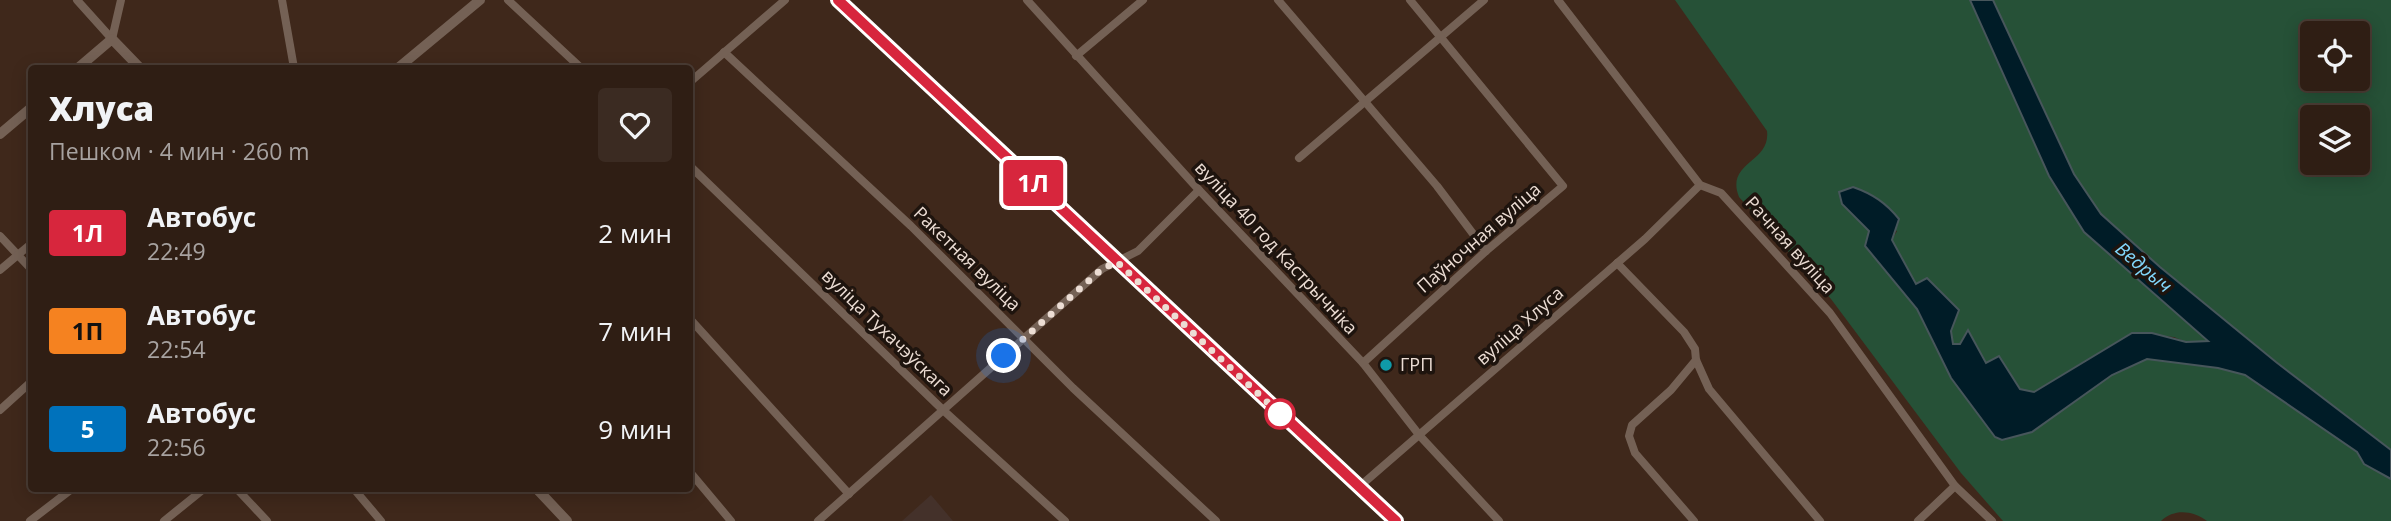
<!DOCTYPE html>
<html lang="ru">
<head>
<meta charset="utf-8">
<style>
	:root { --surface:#2f1e14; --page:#3b2b22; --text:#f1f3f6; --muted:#a7a2a0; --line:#4a3c34 }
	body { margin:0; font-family:"Open Sans",sans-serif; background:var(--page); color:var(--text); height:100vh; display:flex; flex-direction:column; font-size:26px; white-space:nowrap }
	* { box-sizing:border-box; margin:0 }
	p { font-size:23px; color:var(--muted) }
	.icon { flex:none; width:38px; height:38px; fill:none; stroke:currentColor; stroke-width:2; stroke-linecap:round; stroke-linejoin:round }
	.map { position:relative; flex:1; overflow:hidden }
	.panel { position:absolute; left:28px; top:65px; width:665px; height:427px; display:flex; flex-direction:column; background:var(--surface); border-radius:7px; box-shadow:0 4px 18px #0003,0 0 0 2px var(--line) }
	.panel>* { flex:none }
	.badge { padding:0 14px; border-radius:5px; font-size:24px; line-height:46px }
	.controls { position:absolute; left:2300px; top:21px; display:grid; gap:14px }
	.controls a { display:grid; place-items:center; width:70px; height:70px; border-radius:7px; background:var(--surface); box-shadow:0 4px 18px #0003,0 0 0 2px var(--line); font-size:35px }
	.you { position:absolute; width:35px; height:35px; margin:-18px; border:5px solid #fff; border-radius:50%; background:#1a73e8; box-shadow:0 0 0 10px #1a73e833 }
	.map>.badge { position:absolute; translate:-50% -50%; box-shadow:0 0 0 4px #fff }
	.round { display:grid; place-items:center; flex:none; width:74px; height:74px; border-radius:7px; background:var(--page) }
	.head { display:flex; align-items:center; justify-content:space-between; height:119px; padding:0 21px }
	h1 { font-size:33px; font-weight:800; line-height:52px }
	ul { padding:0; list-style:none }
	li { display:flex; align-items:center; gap:21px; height:98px; padding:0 21px }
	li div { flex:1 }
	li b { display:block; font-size:26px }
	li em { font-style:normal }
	li .badge { min-width:77px; font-weight:700; text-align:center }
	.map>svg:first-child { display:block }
	.education { fill:#44312a }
	.green { fill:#265137; fill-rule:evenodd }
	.water { fill:#001c27; stroke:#47565b; stroke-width:2 }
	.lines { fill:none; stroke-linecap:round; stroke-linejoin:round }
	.minor { stroke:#746155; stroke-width:8 }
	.tertiary { stroke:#746155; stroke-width:10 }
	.line-casing { stroke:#fff; stroke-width:16 }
	.line { stroke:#d7263d; stroke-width:10 }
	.walk { stroke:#ecddd4; stroke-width:7; stroke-dasharray:0 12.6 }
	.culture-dot { fill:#0f9aa8; stroke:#1e140e; stroke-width:2.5 }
	.stop-dot { fill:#fff; stroke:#d7263d; stroke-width:3.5 }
	.labels { text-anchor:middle; stroke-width:7; stroke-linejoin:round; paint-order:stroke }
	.street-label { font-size:18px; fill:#ecddd4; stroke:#1e140e }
	.poi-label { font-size:18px; fill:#ecddd4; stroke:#1e140e; text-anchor:start }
	.water-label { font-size:19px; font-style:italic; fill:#82d8fc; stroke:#1e140e }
</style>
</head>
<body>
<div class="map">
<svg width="2391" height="521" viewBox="0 0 2391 521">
	<rect width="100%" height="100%" fill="#3f281b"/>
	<path class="education" d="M931,495L953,521H902Z"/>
	<g class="green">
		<path d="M1675,0H1970L2049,176L2084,232L2209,342H2186L2174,337L2133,333L2034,392L2020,389L2006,367L1986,363L1968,331L1960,344H1953L1951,331L1928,278L1917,285L1892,240L1897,231L1842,205L1869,231L1865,246L1917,309L1951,378L1995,437L2002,440L2082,395L2112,375L2147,359L2218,368L2245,375L2357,452L2365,464L2391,479V521H2207C2193,511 2175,508 2161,521H2003L1961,473L1831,299L1739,197C1725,162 1771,163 1767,131Z"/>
		<path d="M1993,0H2391V450L2276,362L2160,267L2101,214L2074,174ZM2312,33H2357V79H2312ZM2312,117H2357V163H2312Z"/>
	</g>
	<path class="water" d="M1970,0H1993L2074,174L2101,214L2160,267L2276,362L2391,450V479L2364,464L2357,452L2245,375L2218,368L2147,359L2112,375L2032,432L2002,440L1995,437L1951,378L1917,309L1865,246L1869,231L1842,204L1839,192L1853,187C1873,194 1886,203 1899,219L1892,240L1916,284L1927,278L1959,310L1951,331L1953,344H1960L1968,330L1986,363L1999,356L2020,389L2034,392L2132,333H2152L2186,342L2208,341L2084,232L2049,176Z"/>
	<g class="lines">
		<g class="minor">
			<path d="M77,0L112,39"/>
			<path d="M282,0L294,68"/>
			<path d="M508,0L581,68"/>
			<path d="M1027,0L1199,190L1363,363L1420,436L1499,521"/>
			<path d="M1278,0L1437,186L1486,251"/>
			<path d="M1558,0L1700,185L1721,193L1830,313L1955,486L1992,521"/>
			<path d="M112,39L121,0"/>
			<path d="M724,52L911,226L1073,388L1216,521"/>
			<path d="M1076,56L1143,0"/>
			<path d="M690,82L785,0"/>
			<path d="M1299,158L1484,0"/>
			<path d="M690,166L943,410L1065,521"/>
			<path d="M0,236L32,270"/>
			<path d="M1617,263L1684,332L1695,349L1696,360L1709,389L1820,521"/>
			<path d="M0,270L32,243"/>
			<path d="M690,319L849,494"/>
			<path d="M1363,363L1486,251L1563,186L1410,0"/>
			<path d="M0,410L32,381"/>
			<path d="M690,472L731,521"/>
			<path d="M1359,487L1645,239L1700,185"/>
			<path d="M236,488L267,521"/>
			<path d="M354,489L381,521"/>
			<path d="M30,521L73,488"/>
			<path d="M164,521L205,488"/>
			<path d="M818,521L1102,269L1138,251L1199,190"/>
			<path d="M1694,521L1635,453L1629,436L1632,425L1671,390L1696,360"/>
			<path d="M1918,521L1955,486"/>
		</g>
		<g class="tertiary">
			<path d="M838,0L1396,521"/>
			<path d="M78,68L112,39L140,68"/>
			<path d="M398,68L480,0"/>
			<path d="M0,134L32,107"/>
			<path d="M536,488L567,521"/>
		</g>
	</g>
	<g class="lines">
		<g class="line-casing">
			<path id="line" d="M838,0L1396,521"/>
		</g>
		<use href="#line" class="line"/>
		<path class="walk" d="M1004,356L1102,269L1117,262L1280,414"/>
	</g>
	<circle class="culture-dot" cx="1386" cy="365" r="7"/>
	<circle class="stop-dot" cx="1280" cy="414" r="14"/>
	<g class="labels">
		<g class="street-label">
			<text transform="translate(1479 238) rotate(-41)" y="6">Паўночная вуліца</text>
			<text transform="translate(1790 245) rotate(48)" y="6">Рачная вуліца</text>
			<text transform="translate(1276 248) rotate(47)" y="6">вуліца 40 год Кастрычніка</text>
			<text transform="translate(967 259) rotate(44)" y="6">Ракетная вуліца</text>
			<text transform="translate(1520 326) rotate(-41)" y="6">вуліца Хлуса</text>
			<text transform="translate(887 333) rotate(44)" y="6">вуліца Тухачэўскага</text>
		</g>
		<g class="poi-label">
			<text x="1400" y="371">ГРП</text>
		</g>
		<g class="water-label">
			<text transform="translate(2144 267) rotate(40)" y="7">Ведрыч</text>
		</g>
	</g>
</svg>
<div class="controls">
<a><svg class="icon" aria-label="locate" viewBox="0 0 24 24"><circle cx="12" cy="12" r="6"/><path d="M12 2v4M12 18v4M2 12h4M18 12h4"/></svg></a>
<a><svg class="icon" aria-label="layers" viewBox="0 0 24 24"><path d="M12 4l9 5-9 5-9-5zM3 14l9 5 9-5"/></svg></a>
</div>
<div class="you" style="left:1004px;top:356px"></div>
<b class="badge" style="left:1033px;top:183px;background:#d7263d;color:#fff">1Л</b>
<section class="panel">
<div class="head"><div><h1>Хлуса</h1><p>Пешком · 4 мин · 260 m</p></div><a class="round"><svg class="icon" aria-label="heart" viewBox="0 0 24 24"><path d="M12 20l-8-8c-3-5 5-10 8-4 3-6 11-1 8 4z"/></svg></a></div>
<ul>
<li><span class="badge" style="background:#d7263d;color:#fff">1Л</span><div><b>Автобус</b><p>22:49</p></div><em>2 мин</em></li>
<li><span class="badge" style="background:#f58220;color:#111">1П</span><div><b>Автобус</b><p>22:54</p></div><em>7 мин</em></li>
<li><span class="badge" style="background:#0072bc;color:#fff">5</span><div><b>Автобус</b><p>22:56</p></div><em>9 мин</em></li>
</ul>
</section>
</div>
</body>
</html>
